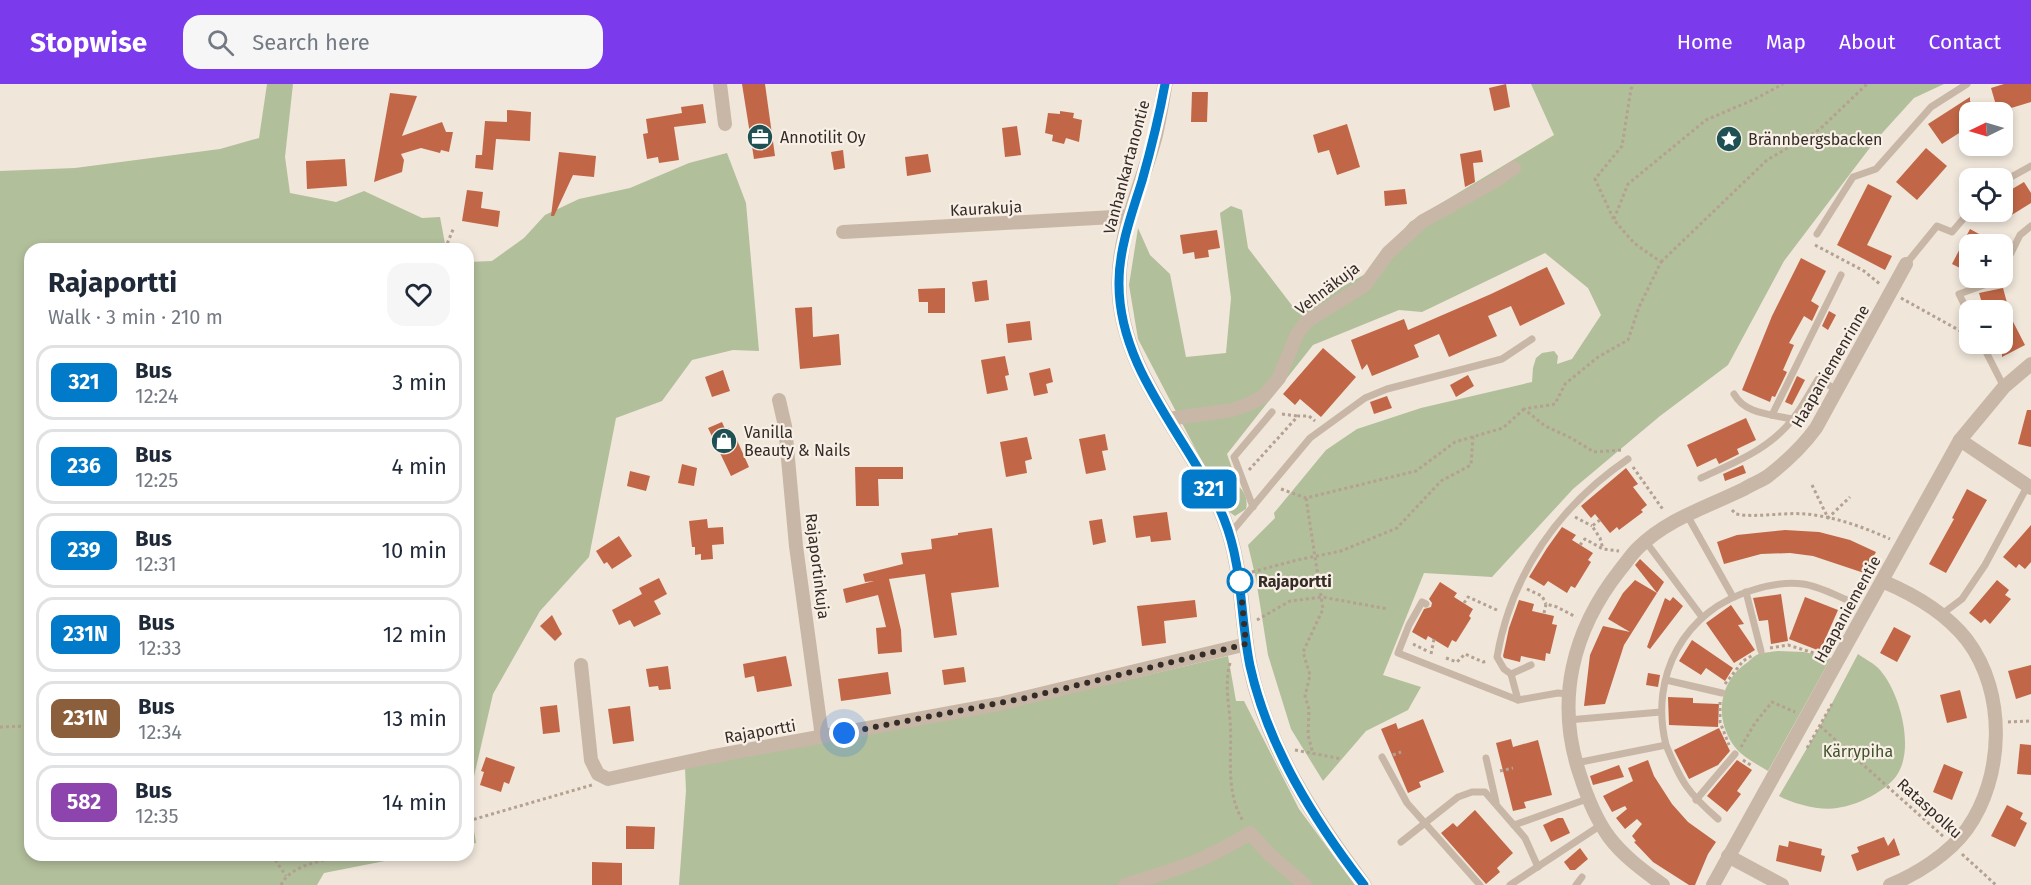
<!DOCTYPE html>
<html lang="en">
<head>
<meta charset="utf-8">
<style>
	:root { --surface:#fff; --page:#f6f6f7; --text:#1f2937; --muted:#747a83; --line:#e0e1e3; --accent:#7c3aed }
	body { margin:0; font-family:"Fira Sans",sans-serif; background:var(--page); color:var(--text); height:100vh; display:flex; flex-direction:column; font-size:22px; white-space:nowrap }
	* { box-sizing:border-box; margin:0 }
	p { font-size:20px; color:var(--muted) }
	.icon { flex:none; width:33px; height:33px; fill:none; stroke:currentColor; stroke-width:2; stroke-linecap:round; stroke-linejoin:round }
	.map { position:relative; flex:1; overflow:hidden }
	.details { position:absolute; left:24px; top:159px; width:450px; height:618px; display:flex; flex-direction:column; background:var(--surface); border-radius:18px; box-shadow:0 3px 9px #0003 }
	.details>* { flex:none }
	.badge { padding:0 12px; border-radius:9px; font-size:21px; line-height:39px }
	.needle { width:39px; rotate:265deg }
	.fabs { position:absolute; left:1959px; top:18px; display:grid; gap:12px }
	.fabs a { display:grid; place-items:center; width:54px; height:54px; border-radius:12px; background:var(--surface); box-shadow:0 3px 9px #0003; font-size:30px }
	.you { position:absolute; width:30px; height:30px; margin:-15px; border:4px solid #fff; border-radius:50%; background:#1a73e8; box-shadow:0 0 0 9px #1a73e833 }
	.map>.badge { position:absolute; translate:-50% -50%; box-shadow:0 0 0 3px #fff }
	.round { display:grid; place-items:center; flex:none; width:63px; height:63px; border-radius:18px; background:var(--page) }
	.headline { display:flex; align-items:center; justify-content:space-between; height:102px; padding:0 24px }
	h1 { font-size:28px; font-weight:700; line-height:45px }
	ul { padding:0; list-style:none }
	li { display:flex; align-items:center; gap:18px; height:75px; margin:0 12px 9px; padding:0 12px; border:3px solid var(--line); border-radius:18px }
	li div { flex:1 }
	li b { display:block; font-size:22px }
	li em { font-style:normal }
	li .badge { min-width:66px; font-weight:700; text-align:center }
	header { display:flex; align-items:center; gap:36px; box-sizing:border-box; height:84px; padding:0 30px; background:var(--accent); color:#fff }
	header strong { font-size:28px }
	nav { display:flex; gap:33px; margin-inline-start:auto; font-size:21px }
	.search { width:420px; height:54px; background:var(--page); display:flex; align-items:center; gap:15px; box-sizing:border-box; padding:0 21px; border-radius:18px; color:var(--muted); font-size:22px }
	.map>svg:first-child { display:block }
	.green { fill:#b2bf9b }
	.building { fill:#c16747 }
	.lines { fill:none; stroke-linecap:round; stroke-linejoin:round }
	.path { stroke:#b4a191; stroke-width:3; stroke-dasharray:3 3; stroke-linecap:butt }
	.service { stroke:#c8b7a7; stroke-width:7 }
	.minor { stroke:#c8b7a7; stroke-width:14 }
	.tertiary { stroke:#c8b7a7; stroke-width:15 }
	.line-casing { stroke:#fff; stroke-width:14 }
	.line { stroke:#007ac9; stroke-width:9 }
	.walk { stroke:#352c27; stroke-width:6; stroke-dasharray:0 10.8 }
	.stop-dot { fill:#fff; stroke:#007ac9; stroke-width:3 }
	.labels { text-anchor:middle; stroke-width:4.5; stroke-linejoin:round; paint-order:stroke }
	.poi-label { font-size:16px; fill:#352c27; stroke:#f8f0e6; text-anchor:start }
	.street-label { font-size:16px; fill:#352c27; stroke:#f8f0e6 }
	.stop-label { font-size:16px; font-weight:bold; fill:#352c27; stroke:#f8f0e6; text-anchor:start }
	.park-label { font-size:16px; fill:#43522c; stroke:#f8f0e6 }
</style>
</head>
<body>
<header>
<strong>Stopwise</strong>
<div class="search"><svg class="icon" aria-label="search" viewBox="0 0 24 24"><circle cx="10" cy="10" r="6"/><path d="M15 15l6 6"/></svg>Search here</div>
<nav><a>Home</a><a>Map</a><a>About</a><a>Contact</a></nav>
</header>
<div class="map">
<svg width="2031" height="801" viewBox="0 0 2031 801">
	<rect width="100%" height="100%" fill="#f0e6da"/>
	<g class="green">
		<path d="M267,0H293L285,73L290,109L336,118L364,107L422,134L440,133L446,165H30V771H415L324,789L317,801H0V87L75,84L220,65L259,54Z"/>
		<path d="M1531,0H1944L1914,14L1875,57L1784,177L1728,281L1660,332L1573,405L1492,493L1424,489L1383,591L1421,603L1408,626L1366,647L1323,697L1291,645L1268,571L1256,495L1248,461L1275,434L1274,429L1326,366L1357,345L1421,324L1532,298L1533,284L1536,274L1542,269L1554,267L1558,272L1557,280L1572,275L1601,231L1588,204L1545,169L1422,228L1399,226L1313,261L1227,370L1238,402C1245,407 1248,417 1246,425L1235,432L1228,427L1138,255L1129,201L1138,144L1150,171L1170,190L1186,273L1226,269L1231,214L1220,129L1231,122L1242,126L1248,164L1297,228L1369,188L1410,138L1554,51Z"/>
		<path d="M727,69L746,119L759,267L733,266L692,276L662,317L616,334L589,473L540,527L493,610L469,714L476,759L468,760V178L492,177L524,154L545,131L579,115L630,104L689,79Z"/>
		<path d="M1778,567L1804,568L1831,574L1768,687C1755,679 1740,672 1732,659C1714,631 1720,596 1748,578C1751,575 1755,571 1759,570C1765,568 1772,568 1778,567Z"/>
		<path d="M1858,570C1865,575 1875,580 1880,586C1900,609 1915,664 1897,691C1885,708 1858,721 1837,724C1821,727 1793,720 1779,712L1820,642Z"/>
		<path d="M1228,572L1236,617H1244L1299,725L1355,801H679L686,707L685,684L1003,625Z"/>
	</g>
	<g class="building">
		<path d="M742,0H765L775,72L754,75Z"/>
		<path d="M1506,0L1510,23L1494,27L1489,4Z"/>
		<path d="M2004,0H2031V18L1998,28L1991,4Z"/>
		<path d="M1192,8H1208L1207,38H1191Z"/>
		<path d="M390,9L417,12L402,52L442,38L446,48H453L449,68L441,66L440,69L421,64L401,70L404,76L402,88L374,98Z"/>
		<path d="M1970,13V17L1977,28H1970V42L1942,60L1928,40Z"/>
		<path d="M703,20L706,39L674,43L679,76L659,79L658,73L647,75L643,50L648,49L646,35L682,29L681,23Z"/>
		<path d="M507,26L531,28L530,57L496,55L493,86L475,84L476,71H482L485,37L507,38Z"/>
		<path d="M1060,27L1074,29L1073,34L1082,36L1079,58L1066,54L1064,60L1052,57L1053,51L1045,49L1048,29L1060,30Z"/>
		<path d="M1347,40L1360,83L1337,91L1329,66L1318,69L1313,51Z"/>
		<path d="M1017,42L1021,71L1005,73L1002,44Z"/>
		<path d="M1926,64L1947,82L1917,116L1896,98Z"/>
		<path d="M843,66L845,84L834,86L831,68Z"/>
		<path d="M1481,66L1483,78L1473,79L1475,98L1465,103L1460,70Z"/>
		<path d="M559,68L596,72L594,93L573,91L554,132H551Z"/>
		<path d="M928,70L931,88L907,92L905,73Z"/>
		<path d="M345,75L347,102L307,105L306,77Z"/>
		<path d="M2024,98L2031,109V119L2002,137V111Z"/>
		<path d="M1868,100L1892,112L1867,161L1892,172L1885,186L1837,161Z"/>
		<path d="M1405,105L1407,120L1385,122L1384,107Z"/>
		<path d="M467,106L483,108L481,124L500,127L498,143L462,137Z"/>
		<path d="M1970,145L1997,160H1970V189L1952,180Z"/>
		<path d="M1217,146L1220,164L1208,166L1209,173L1195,175L1194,168L1183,170L1180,151Z"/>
		<path d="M1801,174L1826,187L1811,217L1819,222L1812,237L1804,232L1789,259L1794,261L1783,286L1787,288L1775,313L1772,312L1770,318L1742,306L1772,232Z"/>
		<path d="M1547,183L1565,220L1520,242L1511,222L1488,232L1497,252L1449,273L1439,250L1414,261L1419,273L1372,292L1367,280L1362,286L1351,256L1404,235L1408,246L1491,210Z"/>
		<path d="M987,196L989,216L975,218L972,198Z"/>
		<path d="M945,204V229H928V218H919L918,205Z"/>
		<path d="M2003,204L2009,226H2007L2025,261L2002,273V226H1984L1979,209Z"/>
		<path d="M812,223L813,253L839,250L841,281L800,285L795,224Z"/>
		<path d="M1829,227L1836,231L1828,246L1822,242Z"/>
		<path d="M1030,237L1032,256L1008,259L1006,240Z"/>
		<path d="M1323,264L1356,293L1321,333L1300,315L1295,321L1283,310Z"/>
		<path d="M1005,272L1009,291L1005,292L1008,306L987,310L981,276Z"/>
		<path d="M1050,284L1053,298L1046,300L1048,309L1034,312L1029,289Z"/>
		<path d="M723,286L730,307L712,313L705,293Z"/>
		<path d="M1468,291L1474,302L1456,313L1450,301Z"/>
		<path d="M1797,292L1805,296L1792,321L1785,318Z"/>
		<path d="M1387,312L1392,324L1374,330L1370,318Z"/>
		<path d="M2027,326H2031V363L2018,360Z"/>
		<path d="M1746,334L1756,356L1737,365L1739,370L1719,380L1716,374L1697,383L1687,361Z"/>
		<path d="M722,338L725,345L729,344L734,355L736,354L749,383L731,392L708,344Z"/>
		<path d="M1105,350L1108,366L1102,367L1106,386L1086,390L1079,355Z"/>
		<path d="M1027,353L1032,375L1025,377L1027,389L1006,393L1000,358Z"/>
		<path d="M682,380L697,384L694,402L678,399Z"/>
		<path d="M1743,381L1746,389L1725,397L1723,390Z"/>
		<path d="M855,383H903V395H878L879,422H856Z"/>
		<path d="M1626,384L1638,400L1633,403L1647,421L1641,426L1643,428L1619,446L1617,443L1610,449L1595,430L1591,434L1581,422Z"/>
		<path d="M630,387L650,392L646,407L627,402Z"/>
		<path d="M1967,405L1987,416L1946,489L1929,480L1954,435L1952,434Z"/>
		<path d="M1167,428L1171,456L1151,458L1150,452L1136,454L1133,432Z"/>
		<path d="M707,435L708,444L723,443L724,460L712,461L713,475L701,476V470L695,471V463H692L689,437Z"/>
		<path d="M1102,435L1106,458L1093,461L1089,437Z"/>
		<path d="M2031,441V478L2025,485L2019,480L2016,484L2003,473Z"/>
		<path d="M1562,443L1576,451L1572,456L1593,469L1588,476L1591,478L1575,504L1571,502L1567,509L1548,497L1544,502L1529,493L1547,464Z"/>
		<path d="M992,444L999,503L951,509L957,551L934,554L925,490L889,495L901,546L902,568L878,570L876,544L886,543L878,511L846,519L843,505L874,497L865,498L863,490L903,480L901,469L932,465L931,455L958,451V449Z"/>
		<path d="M1785,446L1819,448L1850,456L1876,468L1864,489L1813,472L1790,469L1761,470L1724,480L1717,458L1737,451Z"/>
		<path d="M619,452L632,472L612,485L607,478L604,480L596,467Z"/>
		<path d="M1640,475L1664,498L1657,509L1635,481Z"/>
		<path d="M659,494L667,510L654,517L661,530L634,543L630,536L619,541L612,526L642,510L639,504Z"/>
		<path d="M1635,496L1657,509L1624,561L1605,620L1584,622L1590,571L1603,542L1630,548L1608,535L1623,509Z"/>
		<path d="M1997,496L2009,506L2005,511L2011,515L1990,540L1985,535L1981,539L1969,529Z"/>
		<path d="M1440,498L1457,509L1454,513L1473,525L1469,532L1471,534L1456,558L1452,556L1448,564L1428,552L1426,556L1412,548L1424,525L1431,523L1432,519L1429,515Z"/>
		<path d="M1781,510L1788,557L1771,560L1768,536L1759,537L1753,514Z"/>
		<path d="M1673,513L1683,522L1650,565L1647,563L1665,514L1670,517Z"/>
		<path d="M1805,513L1838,526L1820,567L1789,555Z"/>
		<path d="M1195,516L1197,533L1164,537L1166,559L1142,562L1137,522Z"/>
		<path d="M1519,516L1534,520L1532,527L1554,532L1552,540L1557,541L1550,570L1546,569L1545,577L1521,572L1520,578L1504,574L1503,572L1509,544Z"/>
		<path d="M1731,521L1744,540L1738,541L1755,566L1734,579L1706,539Z"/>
		<path d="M552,531L562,550L555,557L540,542Z"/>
		<path d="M1894,543L1911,552L1897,578L1880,569Z"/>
		<path d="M1692,556L1733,584L1725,597L1706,584L1701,591L1679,577Z"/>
		<path d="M786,572L792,602L757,608L754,592L745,594L743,580Z"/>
		<path d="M2031,581V610L2016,615L2008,587Z"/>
		<path d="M668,582L671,605L659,606L658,602L649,603L646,585Z"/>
		<path d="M964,583L966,598L944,601L942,586Z"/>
		<path d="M888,588L891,610L841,617L838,595Z"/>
		<path d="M1648,589L1660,591L1658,603L1646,601Z"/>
		<path d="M1960,606L1967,634L1947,639L1940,611Z"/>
		<path d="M1668,613L1693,614V619L1719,620L1718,643L1669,641Z"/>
		<path d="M557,621L560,648L543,650L540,623Z"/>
		<path d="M630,622L634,657L613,660L608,625Z"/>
		<path d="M1423,635L1444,688L1419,698L1421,703L1408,709L1381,645L1396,639L1398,645Z"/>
		<path d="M1719,644L1730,667L1718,681L1689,695L1674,666Z"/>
		<path d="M1511,655L1513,663L1538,656L1552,711L1524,718L1526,724L1513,727L1496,659Z"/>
		<path d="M2020,660L2031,661V691L2017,690Z"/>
		<path d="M486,673L515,683L509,700L504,698L501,708L480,701L484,688L481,687Z"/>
		<path d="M1648,676L1654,692L1672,720L1688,738L1716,758L1708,770L1695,801H1689L1653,778L1634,758L1636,757L1632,752L1642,740L1637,735L1625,745L1616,734L1627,725L1625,722L1612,728L1603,712L1633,697L1628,684Z"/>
		<path d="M1737,676L1752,686L1737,707L1741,710L1727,728L1707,712Z"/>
		<path d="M1944,680L1963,688L1952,716L1933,708Z"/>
		<path d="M1619,681L1624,693L1593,701L1590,692Z"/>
		<path d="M2007,721L2023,729L2020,735L2027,739L2015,763L1991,752Z"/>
		<path d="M1475,726L1513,769L1497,784L1500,788L1486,800L1441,749L1453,739L1457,743Z"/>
		<path d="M1558,734H1563L1570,749L1551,758L1543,741Z"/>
		<path d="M626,742L655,743L654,765H626Z"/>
		<path d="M1884,753L1888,762L1894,754L1900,771L1857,787L1851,771L1859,768L1857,763Z"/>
		<path d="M1789,757L1822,765L1821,771L1825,772L1821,788L1776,777L1779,761L1788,763Z"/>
		<path d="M1580,764L1588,775L1575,786H1570L1564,778Z"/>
		<path d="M592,778L622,779V801H592Z"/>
	</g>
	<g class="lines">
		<g class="path">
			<path d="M1614,135L1628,100L1706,36L1755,15L1783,0"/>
			<path d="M1815,161L1864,187L1881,201"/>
			<path d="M445,165L454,143"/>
			<path d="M1661,178L1767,76L1819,46L1867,0"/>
			<path d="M1901,214L1964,249L1970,259"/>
			<path d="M1282,330L1297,332"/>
			<path d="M1621,366L1594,368L1571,354L1545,342L1524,325L1555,320L1565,300L1598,273L1628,256L1639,223L1661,178L1634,159L1614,136L1595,95L1622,62L1631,5L1634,0"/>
			<path d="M1633,383L1664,427"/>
			<path d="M1249,386L1298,332H1309L1315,337"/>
			<path d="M1812,401L1828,434L1850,413"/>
			<path d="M1281,405L1306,414L1416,387L1455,358L1503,344L1524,325"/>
			<path d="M1306,414L1323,525L1303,568L1310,591L1305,612L1309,625L1308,651L1313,670"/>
			<path d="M1732,426L1736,430C1757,434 1783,428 1806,430C1836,433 1863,443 1890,455"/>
			<path d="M1575,433L1592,442"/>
			<path d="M1600,436L1592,442L1600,454L1603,465"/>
			<path d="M1580,461L1585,455L1603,465L1619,467"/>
			<path d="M1252,488L1297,476L1341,467L1397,444L1441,397L1471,381L1473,352"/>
			<path d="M1527,505L1542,512L1546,520"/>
			<path d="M1464,519L1468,513L1497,526"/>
			<path d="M1544,529L1546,520L1557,523L1576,533"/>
			<path d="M1257,536L1290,517L1322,513L1388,525"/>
			<path d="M1413,560L1429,568"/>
			<path d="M1770,564L1788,561L1817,570"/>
			<path d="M1431,570L1434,555"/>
			<path d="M1446,574L1457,578L1465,570L1483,578L1488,577"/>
			<path d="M1230,579C1225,599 1228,615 1230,635C1233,669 1224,706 1243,737"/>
			<path d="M1725,600L1743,577L1753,571"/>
			<path d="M1720,618V638L1729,661"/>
			<path d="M2008,638L2031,637"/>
			<path d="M1820,642L1944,753"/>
			<path d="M0,643L30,642"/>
			<path d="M1741,663L1755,639L1772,618L1795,628"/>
			<path d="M1807,664L1832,620"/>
			<path d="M1295,666L1342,675"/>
			<path d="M1393,671L1401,668"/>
			<path d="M1743,676L1752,682"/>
			<path d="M1500,687L1513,684"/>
			<path d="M468,737L592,701"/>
			<path d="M1962,770L1996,801"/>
			<path d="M272,771L286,792"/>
			<path d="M281,801C292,779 325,777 346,771"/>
		</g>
		<g class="service">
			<path d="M2002,98L2031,82"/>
			<path d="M1817,150L1853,93L1876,85L1931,23L1967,0"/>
			<path d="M1906,180L1937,142L1952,148L1970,127"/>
			<path d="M2002,187L2020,151L2031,142"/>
			<path d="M1970,232L1959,210L1998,196L2000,194"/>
			<path d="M1982,260L2004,303"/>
			<path d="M1734,310C1745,330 1770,330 1792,335"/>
			<path d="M1772,331L1841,191"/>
			<path d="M1701,394C1729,381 1758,370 1781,348C1797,333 1807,313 1818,295L1837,306"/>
			<path d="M1253,423L1234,373L1272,328"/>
			<path d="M1687,431L1733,513"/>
			<path d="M1229,451L1310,354L1365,314L1387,305L1502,275L1532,255"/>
			<path d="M1646,458L1702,533"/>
			<path d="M1746,508L1761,567"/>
			<path d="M1426,520L1422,518L1409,541L1398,569L1518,616L1558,609L1568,610"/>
			<path d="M1942,530L1962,515L1985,481L2028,401"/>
			<path d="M1511,590L1531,581"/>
			<path d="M1666,596L1722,609"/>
			<path d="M1518,616L1511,590L1504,585L1497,573C1511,490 1559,422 1628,375"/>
			<path d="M1568,636L1661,628"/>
			<path d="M1666,661C1649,592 1684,526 1753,506C1769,501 1787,498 1803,500C1818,502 1833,510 1847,516"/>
			<path d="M1382,673L1407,719L1480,801"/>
			<path d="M1486,674L1496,718"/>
			<path d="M1576,679L1666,661C1681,698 1688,709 1718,735"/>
			<path d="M1696,716L1735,670"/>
			<path d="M1514,741L1587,715"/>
			<path d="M1401,758L1458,713L1472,708H1485L1525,754L1538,783"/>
			<path d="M1510,801L1601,741"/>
			<path d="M1576,801L1582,793"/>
		</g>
		<g class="minor">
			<path d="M720,0L725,40"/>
			<path d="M843,148L1131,132"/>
			<path d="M779,316L785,342L796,462L822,653"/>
			<path d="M1168,335L1232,326L1249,320L1264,312L1279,294L1297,250L1307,237L1365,201L1388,169L1423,137L1495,97L1514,84"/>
			<path d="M1960,356L2031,404"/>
			<path d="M1882,497C1913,510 1946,529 1967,556C2007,609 2004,693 1967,745C1949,770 1917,790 1890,801"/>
			<path d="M581,581L591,676L598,690L608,695L709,673L999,620L1247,560"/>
			<path d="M1728,772L1782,801"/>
			<path d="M1125,801C1173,787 1207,776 1250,749L1270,771L1305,801"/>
			<path d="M1663,801C1644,787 1623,772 1609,753C1595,734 1587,713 1580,691C1555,617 1572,547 1620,486C1626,479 1631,471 1637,465C1667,435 1707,423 1744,405C1752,400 1761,397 1768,392C1786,378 1803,362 1816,344L1906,180"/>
			<path d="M1713,801L1960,356L2004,303L2031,280"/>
		</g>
		<path class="tertiary" d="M1165,0C1162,18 1159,36 1155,53C1142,100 1119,149 1119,198C1118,288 1192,356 1224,435C1243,482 1240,533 1250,582C1267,663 1315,736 1364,801"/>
	</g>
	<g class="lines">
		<g class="line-casing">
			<path id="line" d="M1165,0C1159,33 1151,65 1142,97C1132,129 1119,164 1119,198C1118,289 1192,356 1224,435C1243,482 1240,533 1250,582C1268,663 1314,736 1364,801"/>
		</g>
		<use href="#line" class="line"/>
		<path class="walk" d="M844,649L1025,614L1246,560L1240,497"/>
	</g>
	<defs>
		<g id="office-disc" transform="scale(1.35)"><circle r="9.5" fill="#1e5054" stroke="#f8f0e6"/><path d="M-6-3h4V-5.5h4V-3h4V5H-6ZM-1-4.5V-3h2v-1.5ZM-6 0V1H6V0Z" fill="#fff"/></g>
		<g id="sight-disc" transform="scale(1.35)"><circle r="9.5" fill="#1e5054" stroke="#f8f0e6"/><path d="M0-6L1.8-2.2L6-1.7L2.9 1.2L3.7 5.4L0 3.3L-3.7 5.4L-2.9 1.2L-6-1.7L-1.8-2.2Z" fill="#fff"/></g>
		<g id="shop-disc" transform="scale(1.35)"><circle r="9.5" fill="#1e5054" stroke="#f8f0e6"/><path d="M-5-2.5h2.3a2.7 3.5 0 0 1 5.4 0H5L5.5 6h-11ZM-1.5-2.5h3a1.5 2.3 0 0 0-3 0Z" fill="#fff"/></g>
	</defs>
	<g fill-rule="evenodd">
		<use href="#office-disc" x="760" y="53"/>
		<use href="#sight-disc" x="1729" y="55"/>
		<use href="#shop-disc" x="724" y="357"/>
	</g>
	<circle class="stop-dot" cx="1240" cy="497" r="12"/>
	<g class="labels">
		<g class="poi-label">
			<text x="780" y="59">Annotilit Oy</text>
			<text x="1748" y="61">Brännbergsbacken</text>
			<text x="744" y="354">Vanilla<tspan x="744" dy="18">Beauty &amp; Nails</tspan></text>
		</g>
		<g class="street-label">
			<text transform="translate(1126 83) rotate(-75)" y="6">Vanhankartanontie</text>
			<text transform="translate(986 124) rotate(-3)" y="6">Kaurakuja</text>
			<text transform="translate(1327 204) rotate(-37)" y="6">Vehnäkuja</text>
			<text transform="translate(1830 282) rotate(-60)" y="6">Haapaniemenrinne</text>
			<text transform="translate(818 482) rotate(83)" y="6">Rajaportinkuja</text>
			<text transform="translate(1847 525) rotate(-61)" y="6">Haapaniementie</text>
			<text transform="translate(760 647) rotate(-10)" y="6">Rajaportti</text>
			<text transform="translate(1930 724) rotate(42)" y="6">Rataspolku</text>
		</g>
		<g class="stop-label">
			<text x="1258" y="503">Rajaportti</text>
		</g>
		<g class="park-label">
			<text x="1858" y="673">Kärrypiha</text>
		</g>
	</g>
</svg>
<div class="fabs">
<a><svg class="needle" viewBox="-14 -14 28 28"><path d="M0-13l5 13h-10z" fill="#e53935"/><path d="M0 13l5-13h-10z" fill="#747a83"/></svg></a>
<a><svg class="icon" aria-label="locate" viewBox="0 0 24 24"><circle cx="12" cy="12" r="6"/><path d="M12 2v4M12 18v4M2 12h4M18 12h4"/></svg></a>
<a>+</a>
<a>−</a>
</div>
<div class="you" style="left:844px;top:649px"></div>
<b class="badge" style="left:1209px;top:405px;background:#007ac9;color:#fff">321</b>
<section class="details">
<div class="headline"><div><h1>Rajaportti</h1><p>Walk · 3 min · 210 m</p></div><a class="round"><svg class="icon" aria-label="heart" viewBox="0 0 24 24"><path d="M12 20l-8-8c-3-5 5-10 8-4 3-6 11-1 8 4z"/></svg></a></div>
<ul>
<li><span class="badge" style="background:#007ac9;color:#fff">321</span><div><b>Bus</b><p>12:24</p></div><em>3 min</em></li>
<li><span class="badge" style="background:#007ac9;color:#fff">236</span><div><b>Bus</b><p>12:25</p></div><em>4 min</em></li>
<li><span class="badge" style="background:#007ac9;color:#fff">239</span><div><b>Bus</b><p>12:31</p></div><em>10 min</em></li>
<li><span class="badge" style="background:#007ac9;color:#fff">231N</span><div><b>Bus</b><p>12:33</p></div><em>12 min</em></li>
<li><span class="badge" style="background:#8b5e3c;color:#fff">231N</span><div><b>Bus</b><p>12:34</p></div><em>13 min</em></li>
<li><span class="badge" style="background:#8e44ad;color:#fff">582</span><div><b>Bus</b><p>12:35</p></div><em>14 min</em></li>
</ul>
</section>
</div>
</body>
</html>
